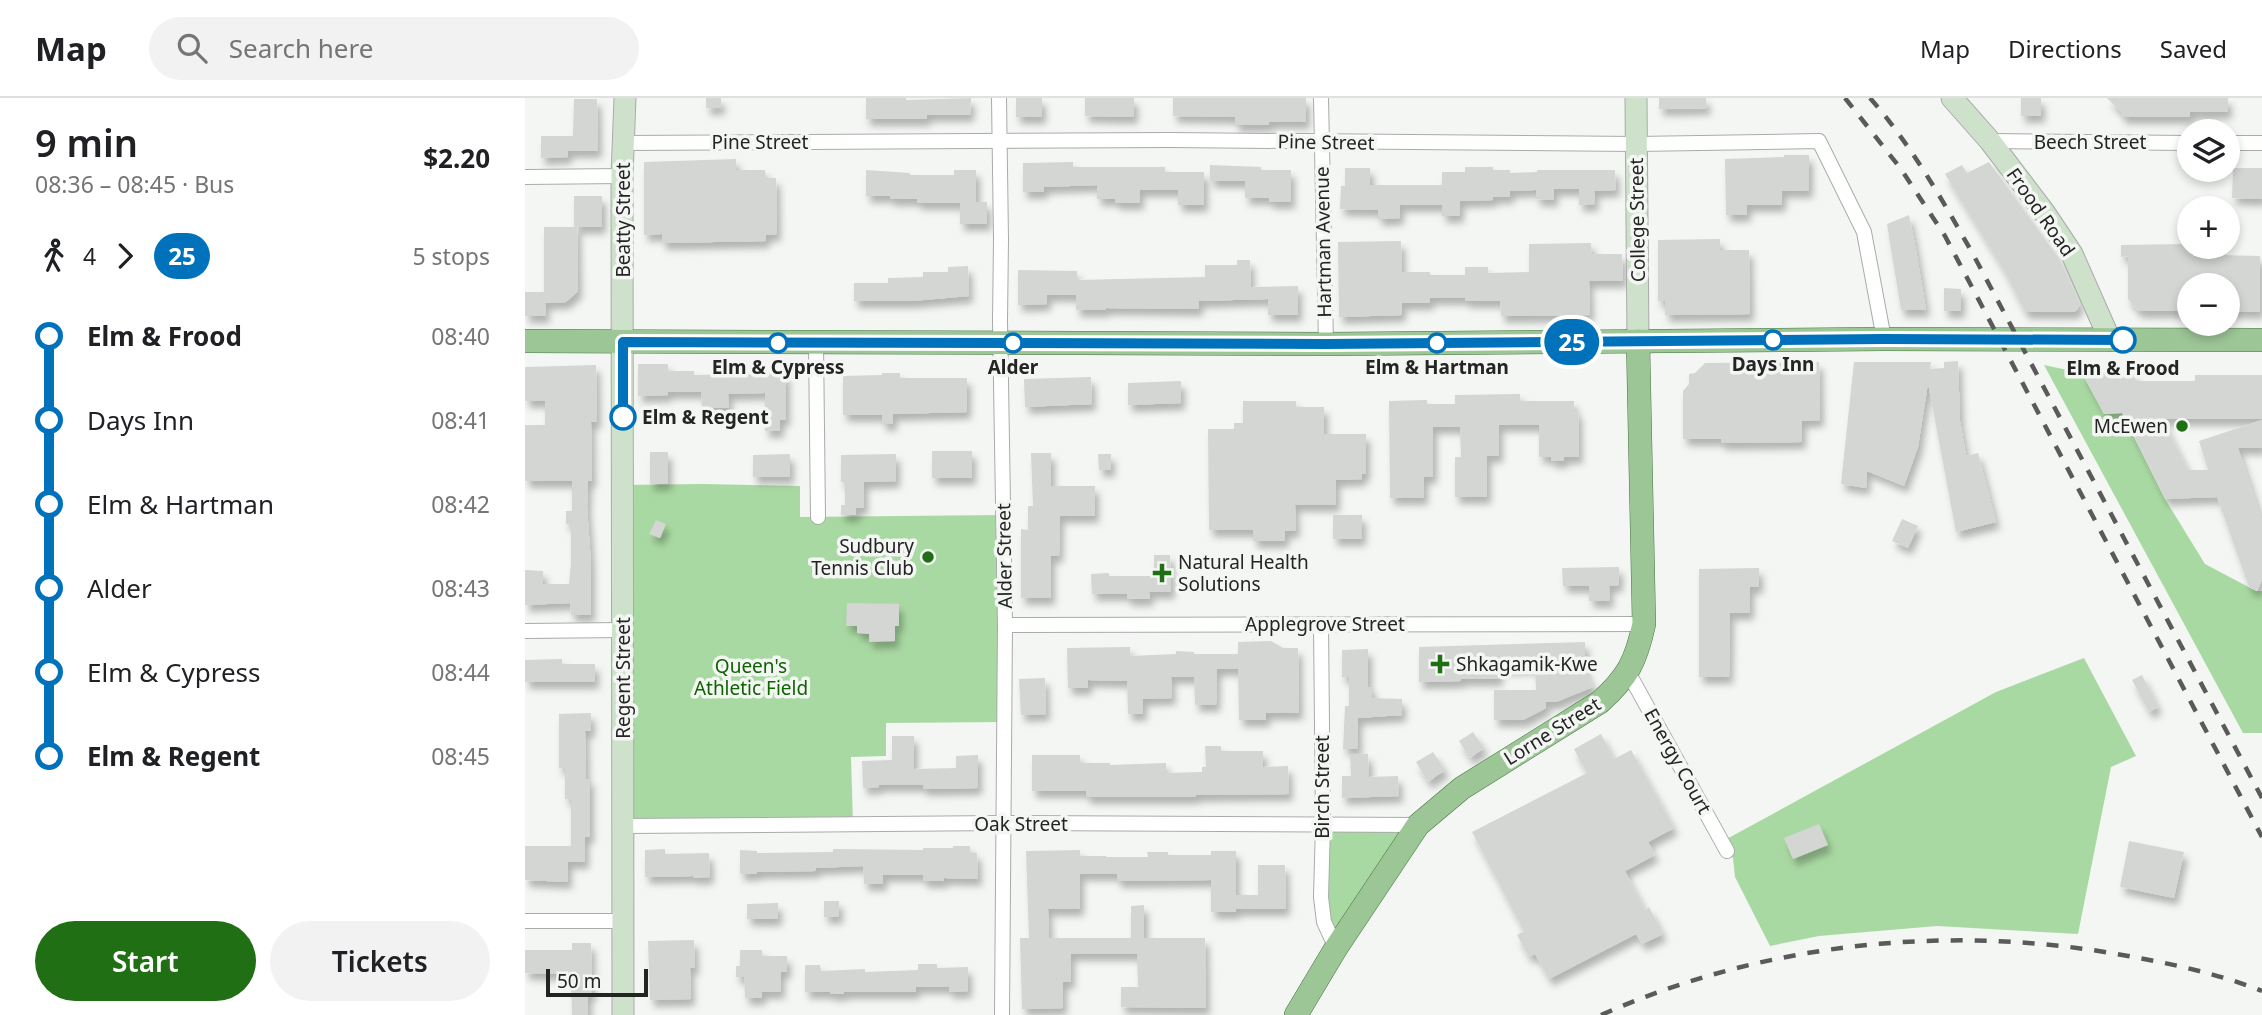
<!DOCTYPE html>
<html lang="en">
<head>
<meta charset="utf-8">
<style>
	:root { --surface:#fff; --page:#f2f2f2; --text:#202124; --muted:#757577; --line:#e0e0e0; --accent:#206f14 }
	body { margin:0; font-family:"Noto Sans",sans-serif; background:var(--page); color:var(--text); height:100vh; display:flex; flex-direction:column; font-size:26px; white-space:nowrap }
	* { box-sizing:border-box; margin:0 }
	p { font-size:23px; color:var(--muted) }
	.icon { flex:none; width:38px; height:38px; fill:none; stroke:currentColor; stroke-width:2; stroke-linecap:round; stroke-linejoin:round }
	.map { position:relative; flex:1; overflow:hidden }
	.drawer { display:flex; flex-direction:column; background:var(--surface); width:525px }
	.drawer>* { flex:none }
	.badge { padding:0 14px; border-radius:23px; font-size:24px; line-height:46px }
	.tools { position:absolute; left:1652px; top:21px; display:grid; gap:14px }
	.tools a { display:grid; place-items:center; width:63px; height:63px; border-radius:50%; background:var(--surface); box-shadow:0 4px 10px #0003; font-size:35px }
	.scale { position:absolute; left:21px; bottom:18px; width:102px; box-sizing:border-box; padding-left:7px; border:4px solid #232423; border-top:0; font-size:19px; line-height:24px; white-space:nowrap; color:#232423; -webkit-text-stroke:5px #f3f6f3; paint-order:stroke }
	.map>.badge { position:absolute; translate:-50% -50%; box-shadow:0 0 0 4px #fff }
	.legs { display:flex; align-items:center; gap:10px; height:77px; padding:0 35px; font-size:23px }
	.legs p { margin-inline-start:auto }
	.summary { display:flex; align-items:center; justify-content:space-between; height:119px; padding:0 35px }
	h1 { font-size:38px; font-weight:600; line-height:52px }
	.button { display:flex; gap:14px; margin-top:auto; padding:14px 35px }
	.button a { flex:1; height:80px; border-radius:42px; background:var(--accent); color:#fff; font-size:28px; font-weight:600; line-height:80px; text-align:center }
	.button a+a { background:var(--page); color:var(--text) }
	ul { padding:0 35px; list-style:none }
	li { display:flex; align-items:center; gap:24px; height:84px; font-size:26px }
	li i { display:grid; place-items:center; width:10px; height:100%; margin:0 9px; background:currentColor }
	li i::after { content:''; width:18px; height:18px; margin:-9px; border:5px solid; border-radius:50%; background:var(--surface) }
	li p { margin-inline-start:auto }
	li:first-child i { background:linear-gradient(#0000 50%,currentColor 0) }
	li:last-child i { background:linear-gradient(currentColor 50%,#0000 0) }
	header { display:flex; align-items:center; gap:42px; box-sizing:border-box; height:98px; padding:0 35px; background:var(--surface); border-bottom:2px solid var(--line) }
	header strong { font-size:33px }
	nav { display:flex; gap:38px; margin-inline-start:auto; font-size:24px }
	.search { width:490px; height:63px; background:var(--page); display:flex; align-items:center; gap:18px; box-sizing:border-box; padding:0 24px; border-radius:38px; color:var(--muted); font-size:26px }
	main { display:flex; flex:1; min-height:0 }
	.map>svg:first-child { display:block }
	.green { fill:#a9d9a2 }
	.building { fill:#d3d6d3; filter:url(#shadow) }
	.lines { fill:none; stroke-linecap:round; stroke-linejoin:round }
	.street-casing { stroke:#a9aba9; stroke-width:16 }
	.secondary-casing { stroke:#a9aba9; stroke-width:23 }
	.primary-casing { stroke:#477542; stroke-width:24 }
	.street { stroke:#fff; stroke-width:14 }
	.secondary { stroke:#cee2cb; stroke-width:21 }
	.primary { stroke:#9dc697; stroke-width:23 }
	.rail { stroke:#595a59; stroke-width:4.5; stroke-dasharray:12 12; stroke-linecap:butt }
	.line-1-casing { stroke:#fff; stroke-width:16 }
	.line-1 { stroke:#0072bc; stroke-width:10 }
	.stop-1-dot { fill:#fff; stroke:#0072bc; stroke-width:3.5 }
	.poi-dot { fill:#206f14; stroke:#f3f6f3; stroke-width:2.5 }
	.labels { text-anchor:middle; stroke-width:7; stroke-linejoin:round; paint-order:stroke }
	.street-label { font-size:19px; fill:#232423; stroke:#f3f6f3 }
	.stop-label { font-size:19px; font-weight:bold; fill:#232423; stroke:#f3f6f3 }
	.poi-label { font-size:19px; fill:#232423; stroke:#f3f6f3; text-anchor:end }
	.park-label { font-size:19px; fill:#0f6300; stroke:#f3f6f3 }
</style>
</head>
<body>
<header>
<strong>Map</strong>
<div class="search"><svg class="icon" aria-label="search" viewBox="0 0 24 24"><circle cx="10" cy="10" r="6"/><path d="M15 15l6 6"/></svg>Search here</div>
<nav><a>Map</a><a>Directions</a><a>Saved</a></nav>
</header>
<main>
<section class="drawer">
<div class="summary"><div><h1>9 min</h1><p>08:36 – 08:45 · Bus</p></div><b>$2.20</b></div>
<div class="legs"><svg class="icon" aria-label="walk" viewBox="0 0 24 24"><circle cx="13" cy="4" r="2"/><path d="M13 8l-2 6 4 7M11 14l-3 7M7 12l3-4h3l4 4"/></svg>4<svg class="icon" aria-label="forward" viewBox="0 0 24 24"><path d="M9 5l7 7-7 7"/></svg><b class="badge" style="background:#0072bc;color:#fff">25</b><p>5 stops</p></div>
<ul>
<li><i style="color:#0072bc"></i><b>Elm &amp; Frood</b><p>08:40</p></li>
<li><i style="color:#0072bc"></i><span>Days Inn</span><p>08:41</p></li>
<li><i style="color:#0072bc"></i><span>Elm &amp; Hartman</span><p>08:42</p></li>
<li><i style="color:#0072bc"></i><span>Alder</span><p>08:43</p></li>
<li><i style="color:#0072bc"></i><span>Elm &amp; Cypress</span><p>08:44</p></li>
<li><i style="color:#0072bc"></i><b>Elm &amp; Regent</b><p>08:45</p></li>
</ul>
<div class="button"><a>Start</a><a>Tickets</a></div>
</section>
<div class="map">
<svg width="1737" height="917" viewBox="0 0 1737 917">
	<defs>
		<filter id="shadow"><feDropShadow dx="4" dy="7" stdDeviation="3.5" flood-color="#0004"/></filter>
	</defs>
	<rect width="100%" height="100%" fill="#f3f6f3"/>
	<g class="green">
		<path d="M1519,267L1557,275L1579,316L1597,315L1640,401L1680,466L1731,493H1737V635H1718Z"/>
		<path d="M178,386L275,388V419L476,417L479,624L361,625V658L326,659L328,726L96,727V387Z"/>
		<path d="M1559,560L1611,658L1586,669L1553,836L1412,828L1294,838L1245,848L1210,779L1208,760L1198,743L1471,594Z"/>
		<path d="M799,725L892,726L812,850L797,799Z"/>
	</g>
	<g class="building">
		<rect x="181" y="0" width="15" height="10"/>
		<path d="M341,0H381V2L446,0L445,17H402V21H341Z"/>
		<rect x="491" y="0" width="26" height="19"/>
		<path d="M560,0H609V19L560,18Z"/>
		<path d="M648,0H781V24H744V27H710V19L648,18Z"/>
		<path d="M1134,0H1181L1182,10L1134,11Z"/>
		<rect x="1496" y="0" width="20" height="18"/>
		<path d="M1582,0H1703V14H1665V19H1596V14Z"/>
		<path d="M49,1H72L73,53H43V59L16,60V38H48Z"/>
		<path d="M1259,57H1284V93H1257V107H1222V117H1201L1200,61L1259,59Z"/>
		<path d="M211,61V72H240L241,80H251L252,136L241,137V143L137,145V136L119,137V64Z"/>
		<path d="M548,64V69H640V74H679V107H653V92H615V105H590V101H572V87L519,89V94H498V65Z"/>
		<path d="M1464,64L1535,162L1555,206L1552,212L1549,214H1500L1479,172L1420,76L1437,67L1442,75Z"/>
		<path d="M685,67L736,69V72H766V104H744V100H720V83H685Z"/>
		<path d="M940,69H968V72H985V75L1012,74V72H1090L1091,92L1069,93L1070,106L1054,107V91H1029V102L1011,101V92L985,93V99H968V102L935,103V118H917V107H875V120L853,121V112L815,111L816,88H820V70H845V87H917V74H940Z"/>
		<path d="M1708,70H1737V101L1707,100Z"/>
		<path d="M341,72L385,75V77H429V72H451V104H462V126H435V105H392V101H365V98H341Z"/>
		<path d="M49,98H77V129H52L53,193L41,204L20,205L21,218H0V194H19V129H49Z"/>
		<path d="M1384,117L1391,152L1401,212H1376L1362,126Z"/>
		<path d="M1195,141V152H1224L1225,216L1140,217V203H1133V142Z"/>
		<path d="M876,143L877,174H905V177H940V169H963V175L1004,174V146L1066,145L1067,156H1097L1098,183H1064L1065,217L976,218L975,203H940V200H905V205H877V217L814,219L813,144Z"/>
		<path d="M1664,146V149H1693V157L1735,158V214L1703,213V187H1664V213H1613L1603,201V158L1596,159V147Z"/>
		<path d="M712,162H725L726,189L773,188V217H743V201L674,203V211L581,210V212H551V197H522V206L493,207V172L552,173V182L680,179V167H712Z"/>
		<path d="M443,168L444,198L387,203H329V185H363V180L398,179V174H423V169Z"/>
		<path d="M1419,190L1436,191V213H1419Z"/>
		<path d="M1433,263L1435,323L1441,358L1453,355L1471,424L1431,434L1403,285L1393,349L1379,388L1342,373L1341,390L1316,386L1329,264H1406L1405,271L1419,270V264Z"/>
		<path d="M1294,264L1295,322L1277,323V344L1196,345V341H1158V293L1164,286V276L1170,275L1180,265Z"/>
		<path d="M113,266H143V273H169V277L261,275V321L255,322V333H240V295L203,296L204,310H177L176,294H143V297L113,298Z"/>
		<path d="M71,267L72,324H66L67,383H63L62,409L66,465V517H46L45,505L0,507V472L18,473V486H44L46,465V426H41V413H47V383H0V327H20V303H0V269Z"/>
		<path d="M357,275H375V280H442V314L368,316V326H357V317H318V278L357,277Z"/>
		<path d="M1557,275H1610V283H1670V277H1737V321H1637L1663,372H1683L1674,343L1737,322V350H1713L1737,423V482L1732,493L1724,489L1692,399L1640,401L1597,315L1579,316Z"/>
		<path d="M566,279L567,306L500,309L499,281Z"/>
		<path d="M656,283V305L603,307V285Z"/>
		<path d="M995,296V303H1049V313H1053L1054,359H1039V363H1026V359H1014V327H974V358H962V399H930V359H936L935,329H908V379H899V400H865L864,303L902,302V306H930V297Z"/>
		<path d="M718,303H771V309H799V336H841V376H837V381L811,382V407H770L771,433H760V443H728V432H684L683,331H709V325H718Z"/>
		<rect x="407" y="353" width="40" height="27"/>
		<path d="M125,354H143V385L125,386Z"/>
		<path d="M506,355H526V388H570V418H535L534,458H526V500H496V431L503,432V408H508Z"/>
		<path d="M265,356V379H228V357Z"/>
		<path d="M371,356V383L339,384V410H331V417H316V407H320V384H316V357Z"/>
		<path d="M573,356H586V372H574Z"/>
		<rect x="808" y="417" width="29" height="24"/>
		<path d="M1377,421L1393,428L1383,450L1367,443Z"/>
		<path d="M131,422L141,426L135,440L124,436Z"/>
		<path d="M629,457H645L646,494H624L625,501H602V496H567L566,476L584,475V478H629Z"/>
		<path d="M1094,469V487L1084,488L1085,503H1064V488H1038L1037,470Z"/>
		<path d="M1234,470V489H1225V515H1205L1204,579H1174V471Z"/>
		<path d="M322,505L374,506V528H370V543L344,544V536L332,535V528H321Z"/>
		<path d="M746,543L758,550H773L774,615H741V622H714L713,571H692L691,607H670L669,579H646L647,600L618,601V616H603L602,583L563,582V590H543L542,550L605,549V558L651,556V553L669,554V556H713V544Z"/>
		<path d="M1060,544V571L1068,589L1031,604H1021V610L998,622H969V592H1011L1010,569L974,570V581H936V583L894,584V549Z"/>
		<path d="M843,551V589H847V600L877,601V617L833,620V651H818L820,608H824V579H817V552Z"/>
		<path d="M37,561V566H70V584H0V562Z"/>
		<path d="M1617,577L1633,609L1624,614L1607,582Z"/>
		<path d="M520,580L521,616L496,617L494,581Z"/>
		<path d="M66,615V633H60L61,681H65V739H60V764H43V784L0,782V748H46V701H40V670H34V616Z"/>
		<path d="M948,634L959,650L945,660L934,643Z"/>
		<path d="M1076,636L1089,661L1106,652L1149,730L1123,744L1130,757L1100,773L1120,812L1124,809L1138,836L1117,846L1111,836L1024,881L1010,856L1004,859L992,837L999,833L947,734L1062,675L1049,651Z"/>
		<path d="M367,638H389V671L431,670V658L453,657V690L398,691V687H354V689L338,690L337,663L367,662Z"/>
		<path d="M680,648H696V653H738V669L763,668L764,696L671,697V699H561V693H507V657H555V665H585V667L641,665V675L677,674V669H681Z"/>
		<path d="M908,654L920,672L903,684L891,664Z"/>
		<path d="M825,656H843L844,679L873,678L874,698L817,700V678H826Z"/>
		<path d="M1294,726L1303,747L1268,761L1259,740Z"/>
		<path d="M1604,743L1659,754L1649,800L1595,789Z"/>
		<path d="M428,748H445V754L452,755L453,781L419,780V783H398V777H358V786H339L338,768L291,770V773L232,774V776H215V752L232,753V755L308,754V751L398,752V750H428Z"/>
		<path d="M140,751V756L184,755L185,779L168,780V778L120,779V752Z"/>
		<path d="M555,752V758H581V759H623L622,754H643V757H686V753H711V797H733V767H760L761,811H711V814H686V782L592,783V776H555V811H523L524,840H606V808L619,807V840H680L681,910L596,909V889H613L612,856H546V884H538V910L497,911L495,840H504L501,753Z"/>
		<rect x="299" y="803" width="15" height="16"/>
		<path d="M253,805V821H222V806Z"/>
		<path d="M169,842L170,870H165L166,901L125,902L123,843Z"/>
		<path d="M47,845H66L67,897H63V917H47L46,876L0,875V852H47Z"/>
		<path d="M215,852H237V858H262V874H256V894H237V900H220L219,879H211V868H215Z"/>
		<path d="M393,866H412V870L443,869V893L424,894V889H391V894H319V896H305V894H280V867H295L296,873L340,871V874L393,872Z"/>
	</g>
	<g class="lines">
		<g class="street-casing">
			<g id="street">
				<path d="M474,0L476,141L475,223L480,527L477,917"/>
				<path d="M796,0L801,246"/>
				<path d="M1465,43L1664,45"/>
				<path d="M98,45L644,42L1111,46L1294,43L1339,134L1359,241"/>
				<path d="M1703,45H1737"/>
				<path d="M0,79L97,78"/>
				<path d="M291,245L293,419"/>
				<path d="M796,526L798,726L796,799L799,824L811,850"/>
				<path d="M480,527L1119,526"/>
				<path d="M0,533L98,532"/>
				<path d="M1103,574L1202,753"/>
				<path d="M98,728L479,725L893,727"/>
				<path d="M0,823H98"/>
			</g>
		</g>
		<g class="secondary-casing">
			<g id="secondary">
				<path d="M1111,0L1113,243"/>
				<path d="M1427,0L1465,43L1519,114L1547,156L1585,242"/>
				<path d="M98,917L97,78L100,0"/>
			</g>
		</g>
		<g class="primary-casing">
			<g id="primary">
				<path d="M0,243L801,246L1359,241L1737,242"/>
				<path d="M771,917L811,850L893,727L937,690L1075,604C1103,579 1111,563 1119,526L1113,243"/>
			</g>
		</g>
		<use href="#street" class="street"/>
		<use href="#secondary" class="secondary"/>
		<use href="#primary" class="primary"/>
		<g class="rail">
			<path d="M1320,0L1376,71L1420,138L1737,739"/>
			<path d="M1345,0C1387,48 1418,103 1449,158L1737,700"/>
			<path d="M1076,917C1241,844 1426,825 1603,858C1648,866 1694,876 1737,893"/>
		</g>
	</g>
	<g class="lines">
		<g class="line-1-casing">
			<path id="line-1" d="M98,319V244L801,246L1359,241L1598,242"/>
		</g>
		<use href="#line-1" class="line-1"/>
	</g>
	<g class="stop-1-dot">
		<circle cx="1248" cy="242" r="9"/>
		<circle cx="1598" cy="242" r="12"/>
		<circle cx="253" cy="245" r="9"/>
		<circle cx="488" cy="245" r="9"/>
		<circle cx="912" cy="245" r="9"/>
		<circle cx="98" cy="319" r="12"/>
	</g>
	<g class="poi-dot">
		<circle cx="1657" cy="328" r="7"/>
		<circle cx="403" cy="459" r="7"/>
		<path d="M633.5 464.5h7v7h7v7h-7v7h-7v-7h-7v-7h7z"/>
		<path d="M911.5 555.5h7v7h7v7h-7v7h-7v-7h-7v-7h7z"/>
	</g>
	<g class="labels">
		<g class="street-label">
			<text x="235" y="51">Pine Street</text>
			<text transform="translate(801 44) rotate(1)" y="7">Pine Street</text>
			<text x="1565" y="51">Beech Street</text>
			<text transform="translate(1516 114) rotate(55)" y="7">Frood Road</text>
			<text transform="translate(98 122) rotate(-90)" y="7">Beatty Street</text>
			<text transform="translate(1112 122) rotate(-91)" y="7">College Street</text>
			<text transform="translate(798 144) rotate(-91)" y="7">Hartman Avenue</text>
			<text transform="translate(479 458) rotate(-91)" y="7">Alder Street</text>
			<text x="800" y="533">Applegrove Street</text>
			<text transform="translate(98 580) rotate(-90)" y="7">Regent Street</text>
			<text transform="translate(1027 633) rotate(-32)" y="7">Lorne Street</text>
			<text transform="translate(1153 663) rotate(61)" y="7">Energy Court</text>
			<text transform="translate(797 689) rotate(-90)" y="7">Birch Street</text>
			<text x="496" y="733">Oak Street</text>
		</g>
		<g class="stop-label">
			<text x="1248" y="273">Days Inn</text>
			<text x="253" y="276">Elm &amp; Cypress</text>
			<text x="488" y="276">Alder</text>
			<text x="912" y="276">Elm &amp; Hartman</text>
			<text x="1598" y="277">Elm &amp; Frood</text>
			<text x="117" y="326" text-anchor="start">Elm &amp; Regent</text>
		</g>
		<g class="poi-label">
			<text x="1643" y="335">McEwen</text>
			<text x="389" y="455">Sudbury<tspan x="389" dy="22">Tennis Club</tspan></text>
			<text x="653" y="471" text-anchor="start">Natural Health<tspan x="653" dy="22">Solutions</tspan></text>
			<text x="931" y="573" text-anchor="start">Shkagamik-Kwe</text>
		</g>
		<g class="park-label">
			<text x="226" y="575">Queen's<tspan x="226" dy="22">Athletic Field</tspan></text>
		</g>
	</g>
</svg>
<div class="tools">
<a><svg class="icon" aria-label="layers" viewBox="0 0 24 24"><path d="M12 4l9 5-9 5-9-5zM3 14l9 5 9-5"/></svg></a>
<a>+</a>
<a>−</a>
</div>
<div class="scale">50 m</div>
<b class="badge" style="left:1047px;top:244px;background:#0072bc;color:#fff">25</b>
</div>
</main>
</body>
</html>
